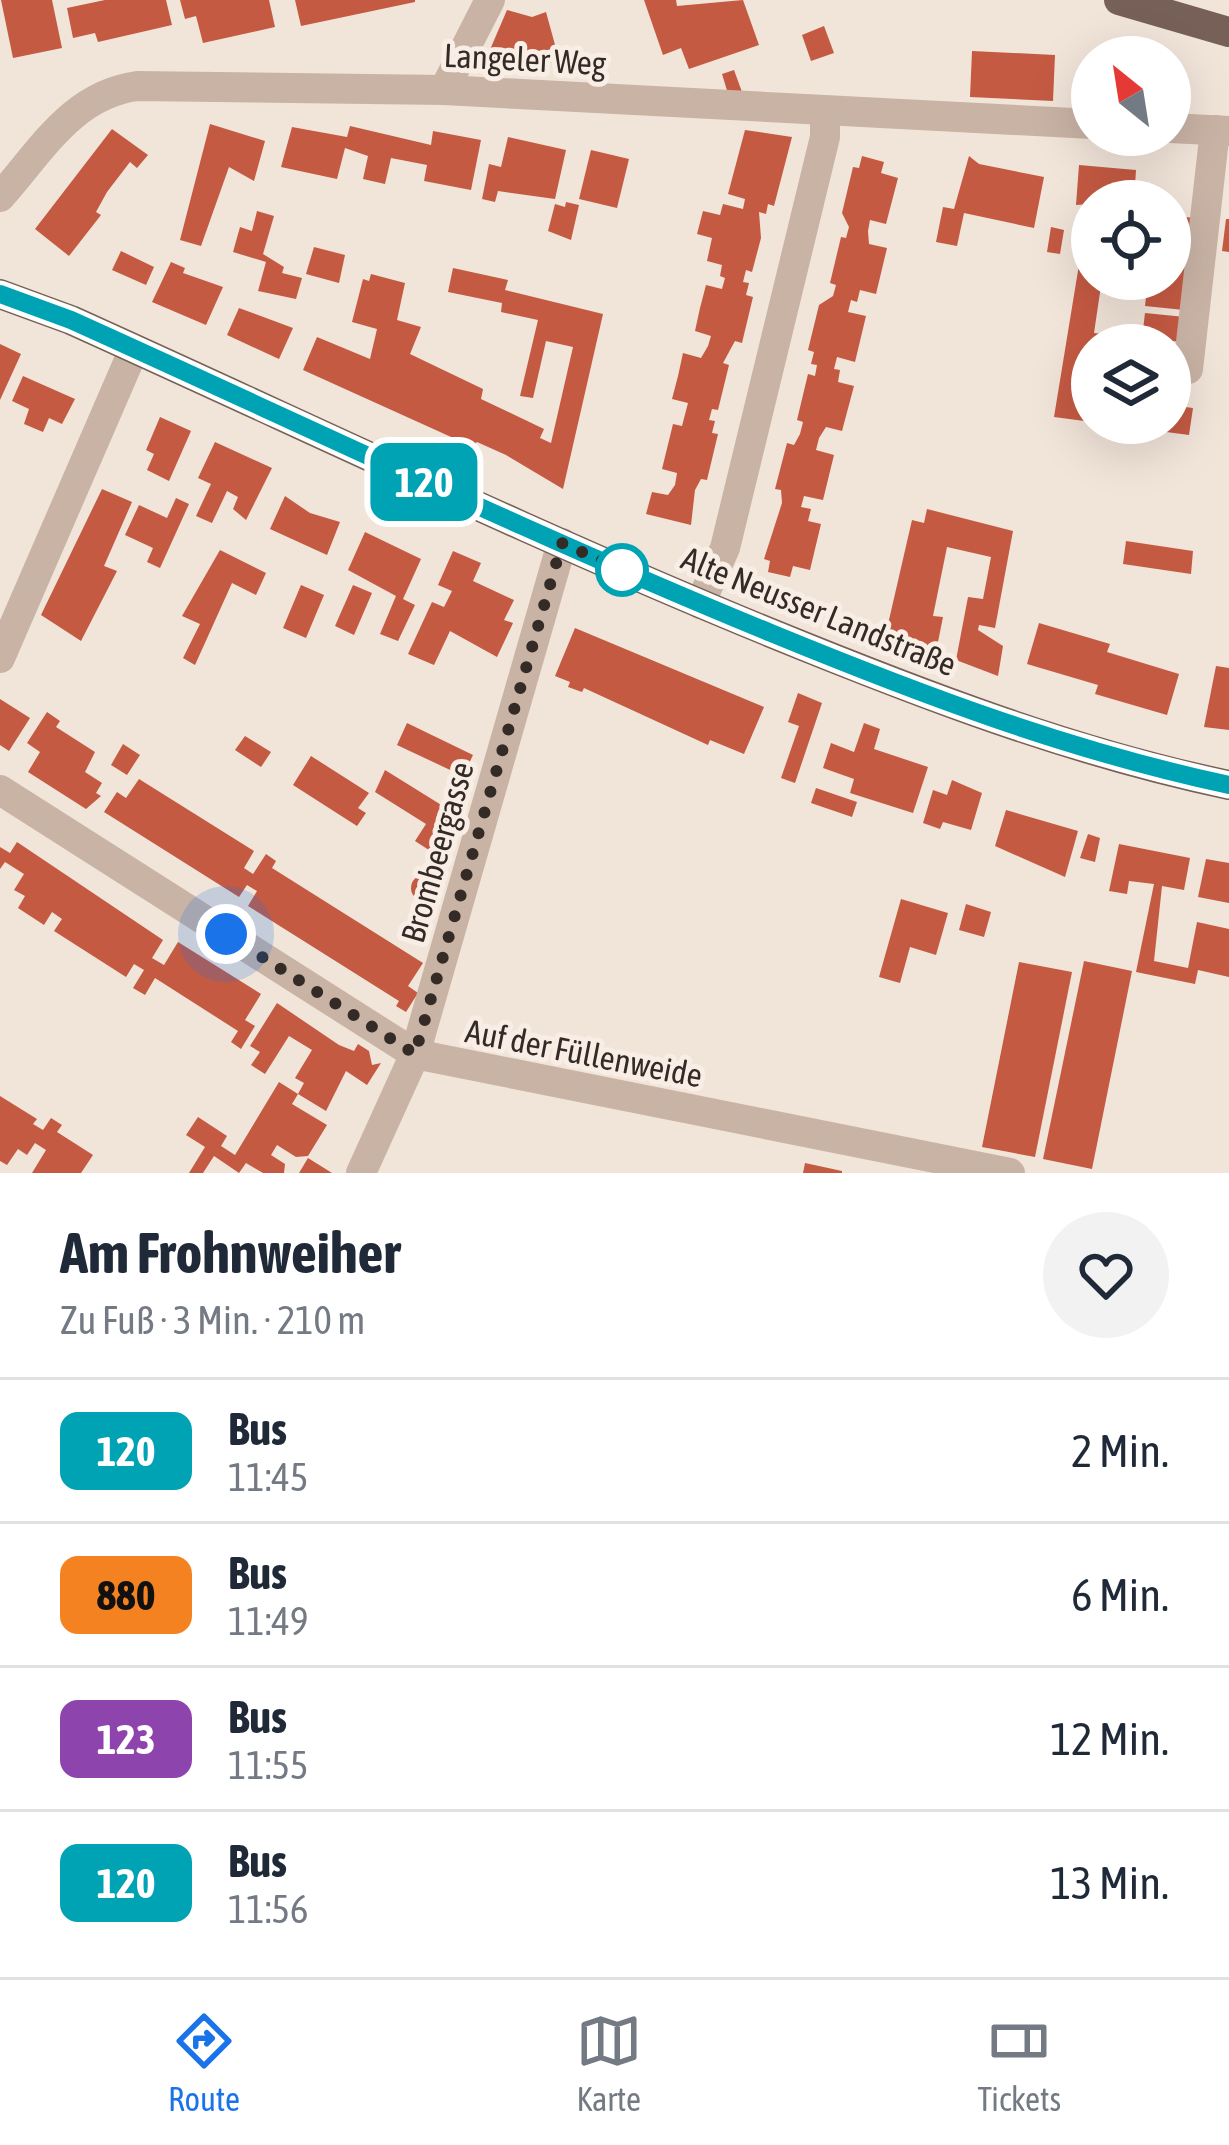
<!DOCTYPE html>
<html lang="de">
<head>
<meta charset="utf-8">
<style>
	:root { --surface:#fff; --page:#f2f2f3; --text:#1f2937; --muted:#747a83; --line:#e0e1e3; --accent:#1a73e8 }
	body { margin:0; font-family:"Asap Condensed",sans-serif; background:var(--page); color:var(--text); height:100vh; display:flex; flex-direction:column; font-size:45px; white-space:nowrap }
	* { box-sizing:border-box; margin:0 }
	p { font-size:39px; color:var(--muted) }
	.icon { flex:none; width:66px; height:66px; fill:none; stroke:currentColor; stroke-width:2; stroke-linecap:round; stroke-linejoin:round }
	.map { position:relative; height:1173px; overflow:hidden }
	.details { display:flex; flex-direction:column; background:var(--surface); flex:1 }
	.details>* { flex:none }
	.badge { padding:0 24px; border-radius:18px; font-size:42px; line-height:78px }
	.needle { width:78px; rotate:330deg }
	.controls { position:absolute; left:1071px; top:36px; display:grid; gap:24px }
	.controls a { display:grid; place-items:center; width:120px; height:120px; border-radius:50%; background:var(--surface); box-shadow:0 12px 48px #0002; font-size:60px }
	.you { position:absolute; width:60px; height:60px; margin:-30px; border:9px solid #fff; border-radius:50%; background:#1a73e8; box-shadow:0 0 0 18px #1a73e833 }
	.map>.badge { position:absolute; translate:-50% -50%; box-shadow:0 0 0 6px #fff }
	.round { display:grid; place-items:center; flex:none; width:126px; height:126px; border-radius:63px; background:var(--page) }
	.headline { display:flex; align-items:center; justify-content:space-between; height:204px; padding:0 60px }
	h1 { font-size:57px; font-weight:700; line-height:90px }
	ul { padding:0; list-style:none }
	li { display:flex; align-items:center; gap:36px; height:144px; padding:0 60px; border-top:3px solid var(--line) }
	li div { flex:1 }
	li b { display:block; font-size:45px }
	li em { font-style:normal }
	li .badge { min-width:132px; font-weight:700; text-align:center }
	.tab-bar { display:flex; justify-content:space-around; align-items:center; height:168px; border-top:3px solid var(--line); background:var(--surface); font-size:33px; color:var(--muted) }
	.tab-bar a { display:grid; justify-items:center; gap:6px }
	.tab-bar .selected { color:var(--accent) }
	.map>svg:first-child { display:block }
	.building { fill:#c55a43 }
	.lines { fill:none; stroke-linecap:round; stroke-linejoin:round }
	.minor { stroke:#c9b3a5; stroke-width:30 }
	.major { stroke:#766057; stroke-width:30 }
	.line-casing { stroke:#fff; stroke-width:27 }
	.line { stroke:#00a3b4; stroke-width:18 }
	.walk { stroke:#342a26; stroke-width:12; stroke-dasharray:0 21.6 }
	.stop-dot { fill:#fff; stroke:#00a3b4; stroke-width:6 }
	.labels { text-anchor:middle; stroke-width:10; stroke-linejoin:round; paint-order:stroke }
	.street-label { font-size:33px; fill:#342a26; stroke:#f9eee5 }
</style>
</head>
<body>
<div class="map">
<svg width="1229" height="1173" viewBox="0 0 1229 1173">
	<rect width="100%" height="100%" fill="#f1e4d9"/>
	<g class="building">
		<path d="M1,0H52L62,48L13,58Z"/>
		<path d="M105,0H166L172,25L98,42L95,33L73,38L67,8Z"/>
		<path d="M180,0H269L275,27L203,43L196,16L185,19Z"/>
		<path d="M295,0H415V2L301,26Z"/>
		<path d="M644,0H676L677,6L743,0L759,45L689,69L681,48L663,55Z"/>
		<path d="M507,10L532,17L546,12L560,63L486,59Z"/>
		<path d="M824,26L834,53L811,61L802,35Z"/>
		<path d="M972,51L1055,55L1053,101L970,97Z"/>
		<path d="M734,70L742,92L729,97L722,74Z"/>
		<path d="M210,124L265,141L254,181L229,167L201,246L180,240Z"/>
		<path d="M350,126L431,145L433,131L481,140L471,190L424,181L427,165L391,158L385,184L363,179L368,156L345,148L337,179L281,167L292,127L347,137Z"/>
		<path d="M112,129L148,155L137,168L130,162L107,192L96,212L101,215L69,256L35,229Z"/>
		<path d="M745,130L792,137L774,206L768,204L766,214L759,212L761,238L752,272L746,270L743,282L749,283L746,295L753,297L742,343L735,341L723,363L729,365L718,410L712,409L709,420L715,421L712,433L718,434L707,480L701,479L695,490L691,525L646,514L652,492L668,495L675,485L677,473L662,469L673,424L682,426L688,403L672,399L678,376L683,353L701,358L708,346L711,336L695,331L700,308L706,285L722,289L725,278L720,276L722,265L707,261L712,238L697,234L703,211L720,215L723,204L743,209L745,199L728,194Z"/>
		<path d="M508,137L566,150L555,199L498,191L495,202L482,199L489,164L501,167Z"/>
		<path d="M591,150L629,159L617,208L579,199Z"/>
		<path d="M862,156L884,162L881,173L898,178L886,224L870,220L868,231L869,244L887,248L876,294L860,290L857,302L851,300L848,312L866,316L855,362L837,357L834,369L840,370L838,382L854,386L842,431L826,427L819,438L816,450L834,455L823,500L804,496L801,507L811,509L808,521L821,524L810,570L793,566L790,577L768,572L770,561L764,559L782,503L781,490L775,489L787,443L794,445L800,434L803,422L797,420L808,374L815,376L817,365L811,364L814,352L808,350L819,305L833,296L836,285L830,283L841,237L846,238L849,227L842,213L853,167L859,168Z"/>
		<path d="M969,156L979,164L1044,177L1034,228L964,213L957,246L936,242L943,207L954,209Z"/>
		<path d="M1079,165L1136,170L1134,201L1076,205Z"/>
		<path d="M566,202L579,205L571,240L548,231L555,204L565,207Z"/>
		<path d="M257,211L274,216L263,254L284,267L282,273L302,278L296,299L258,291L266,262L233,252L240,227L252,231Z"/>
		<path d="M1170,215L1194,218L1184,310L1145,306L1148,279H1170Z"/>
		<path d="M1226,219H1229V252L1222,251Z"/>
		<path d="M1086,222L1092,223V279H1102L1094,333L1142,338L1141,345H1092V422L1054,417Z"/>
		<path d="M1051,227L1064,230L1060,254L1047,252Z"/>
		<path d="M314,247L345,255L339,283L306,274Z"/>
		<path d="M121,251L154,267L146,285L112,270Z"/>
		<path d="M171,262L185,268L183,273L223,287L206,325L152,302Z"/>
		<path d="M453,268L508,280L505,290L603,314L563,489L506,455L477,442L471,446L303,370L317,337L370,359L377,329L352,322L363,279L369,281L371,274L405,283L397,320L421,327L410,354L483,389L481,399L544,429L540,438L551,443L573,347L546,341L533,398L520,396L538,320L501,312L502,303L448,292Z"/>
		<path d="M239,308L293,328L279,359L227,335Z"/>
		<path d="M1145,313L1185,317L1182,342L1142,338Z"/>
		<path d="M0,344L21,354L0,400Z"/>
		<path d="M23,376L75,399L62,424L49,418L43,432L24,424L29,409L12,401Z"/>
		<path d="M1170,405L1193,408L1189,435L1121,426L1170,423Z"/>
		<path d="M160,417L191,431L169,481L147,470L154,454L146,450Z"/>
		<path d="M215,442L272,468L246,520L233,509L238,497L227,491L212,523L196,516L211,484L198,478Z"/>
		<path d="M102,489L132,502L104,566L117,571L81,641L41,615Z"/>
		<path d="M285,496L310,513L340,522L327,555L270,529Z"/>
		<path d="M176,498L189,504L160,568L147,562L153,548L125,535L139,505L167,518Z"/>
		<path d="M927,509L1013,531L995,628L979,625L978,630L1003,646L998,676L956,660L968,597L983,599L991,557L947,547L933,616L943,617L936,652L886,633L912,520L924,523Z"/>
		<path d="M365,532L421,559L403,599L415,605L398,641L380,634L396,596L348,570Z"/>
		<path d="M1126,541L1193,551L1191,574L1123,564Z"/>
		<path d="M220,550L266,573L256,595L232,583L195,665L183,658L200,624L182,616Z"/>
		<path d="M453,551L481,563L473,581L514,600L504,620L513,623L497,657L450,631L434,665L408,654L432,602L444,607L452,591L438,585Z"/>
		<path d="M301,585L324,595L306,638L283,628Z"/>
		<path d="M353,585L372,593L354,635L335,626Z"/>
		<path d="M1039,623L1110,644L1107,652L1179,674L1167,715L1095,694L1098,685L1027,664Z"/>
		<path d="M575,628L764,707L744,754L710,740L708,745L584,688L582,692L568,687L570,682L555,676Z"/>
		<path d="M1216,666L1229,668V730L1204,727Z"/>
		<path d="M798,693L822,703L795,783L781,778L799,726L788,722Z"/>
		<path d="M0,699L30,718L9,751L0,745Z"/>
		<path d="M47,712L60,721L56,727L95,752L85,772L102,783L96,793L101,796L86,809L28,772L40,752L27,743Z"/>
		<path d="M407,723L473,755L463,776L397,745Z"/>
		<path d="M864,723L880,729L874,749L928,767L913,813L850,793L854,779L823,768L831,743L854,752Z"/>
		<path d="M245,736L271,752L261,767L235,750Z"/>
		<path d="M123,744L140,755L127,775L111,765Z"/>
		<path d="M311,756L369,793L358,808L366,813L357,826L293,785Z"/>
		<path d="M385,770L459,816L435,854L415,841L426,824L375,792Z"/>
		<path d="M139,779L254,851L244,868L253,874L266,854L276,861L272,868L423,963L408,986L418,993L406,1012L396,1006L399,1001L248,906L257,891L247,885L239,897L104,812L117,792L126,798Z"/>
		<path d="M952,780L982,793L971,830L943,822L940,829L923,823L933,790L947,795Z"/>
		<path d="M816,788L857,802L852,817L811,803Z"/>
		<path d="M1006,810L1078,831L1065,877L995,846Z"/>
		<path d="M1088,834L1100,838L1095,862L1080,858Z"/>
		<path d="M17,842L163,940L152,958L164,965L178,942L261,994L245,1020L255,1026L241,1049L231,1042L238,1031L155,978L145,995L133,988L144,970L134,964L126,977L54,931L62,919L52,912L44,925L18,908L25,896L14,890L24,874L5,862L0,869V847L10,853Z"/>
		<path d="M1119,844L1190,858L1184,890L1162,886L1154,961L1188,968L1197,922L1229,929V977L1198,970L1195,984L1136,972L1154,884L1129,881L1127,894L1109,891Z"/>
		<path d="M1206,859L1229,863V903L1198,897Z"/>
		<circle cx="424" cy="888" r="13"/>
		<path d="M901,899L948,913L936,955L910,947L900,983L879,977Z"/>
		<path d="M966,904L991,912L984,937L959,930Z"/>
		<path d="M1084,961L1132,971L1092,1169L1043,1159Z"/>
		<path d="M1019,962L1072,972L1035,1157L982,1147Z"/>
		<path d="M277,1003L339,1045L354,1051L358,1044L369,1051L372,1065L381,1063L367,1085L346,1071L326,1111L298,1094L304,1083L295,1078L312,1050L289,1036L265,1074L251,1065L260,1052L250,1046Z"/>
		<path d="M279,1082L298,1094L292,1104L327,1125L308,1156L296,1157L277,1145L271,1155L285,1164L284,1173H263L246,1163L239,1173L214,1156L203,1173H189L205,1147L186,1135L198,1117L227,1136L221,1146L235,1155Z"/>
		<path d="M0,1096L37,1119L33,1124L43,1130L51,1118L62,1125L57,1132L93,1155L81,1173H32L46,1150L35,1143L27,1155L18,1149L7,1165L0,1161Z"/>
		<path d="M308,1158L332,1173H299Z"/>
		<path d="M805,1163L842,1171V1173H803Z"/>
	</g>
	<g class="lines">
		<g class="minor">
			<path d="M444,90L490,0"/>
			<path d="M1170,128L1229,131"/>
			<path d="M0,197C42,150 72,95 137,86L444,90L1092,124"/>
			<path d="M1188,369L1215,130"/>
			<path d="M700,604L725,548L825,137V113"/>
			<path d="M0,658L134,349"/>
			<path d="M0,790L415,1054L1010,1173"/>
			<path d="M361,1173L415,1054L562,543"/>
		</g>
		<g class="major">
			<path d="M1119,0L1229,32"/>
			<path d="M0,294L71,320C304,425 534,536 771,633C921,694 1071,752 1229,785"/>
		</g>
	</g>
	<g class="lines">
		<g class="line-casing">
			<path id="line" d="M0,294L71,320C304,425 534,536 771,633C922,695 1070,751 1229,785"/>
		</g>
		<use href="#line" class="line"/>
		<path class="walk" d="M226,934L415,1054L562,543L627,572L622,570"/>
	</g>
	<circle class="stop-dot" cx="622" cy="570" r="24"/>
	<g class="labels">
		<g class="street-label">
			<text transform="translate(525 59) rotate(3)" y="12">Langeler Weg</text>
			<text transform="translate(819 611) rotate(22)" y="12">Alte Neusser Landstraße</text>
			<text transform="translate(437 852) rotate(-74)" y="12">Brombeergasse</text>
			<text transform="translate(584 1053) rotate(11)" y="12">Auf der Füllenweide</text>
		</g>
	</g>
</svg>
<div class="controls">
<a><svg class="needle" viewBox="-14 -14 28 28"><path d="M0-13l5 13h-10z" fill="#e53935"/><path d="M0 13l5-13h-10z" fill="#747a83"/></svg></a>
<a><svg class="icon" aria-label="locate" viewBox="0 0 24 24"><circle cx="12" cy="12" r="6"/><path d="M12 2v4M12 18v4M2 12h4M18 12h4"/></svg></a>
<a><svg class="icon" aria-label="layers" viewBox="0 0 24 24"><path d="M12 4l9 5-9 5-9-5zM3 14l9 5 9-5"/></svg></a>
</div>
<div class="you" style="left:226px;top:934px"></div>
<b class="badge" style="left:424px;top:482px;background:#00a3b4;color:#fff">120</b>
</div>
<section class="details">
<div class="headline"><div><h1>Am Frohnweiher</h1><p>Zu Fuß · 3 Min. · 210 m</p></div><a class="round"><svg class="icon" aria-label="heart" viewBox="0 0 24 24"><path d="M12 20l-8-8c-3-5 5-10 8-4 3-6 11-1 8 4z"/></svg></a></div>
<ul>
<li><span class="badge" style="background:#00a3b4;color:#fff">120</span><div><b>Bus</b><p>11:45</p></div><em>2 Min.</em></li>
<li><span class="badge" style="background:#f58220;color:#111">880</span><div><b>Bus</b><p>11:49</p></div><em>6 Min.</em></li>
<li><span class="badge" style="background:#8e44ad;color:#fff">123</span><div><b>Bus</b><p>11:55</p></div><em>12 Min.</em></li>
<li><span class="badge" style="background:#00a3b4;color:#fff">120</span><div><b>Bus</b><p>11:56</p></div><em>13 Min.</em></li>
</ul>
</section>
<nav class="tab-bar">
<a class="selected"><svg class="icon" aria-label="directions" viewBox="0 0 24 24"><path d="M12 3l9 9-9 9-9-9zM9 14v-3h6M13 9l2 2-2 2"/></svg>Route</a>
<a><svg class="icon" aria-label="map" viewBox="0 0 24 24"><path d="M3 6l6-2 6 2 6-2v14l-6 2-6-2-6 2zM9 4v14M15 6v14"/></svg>Karte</a>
<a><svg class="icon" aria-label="tickets" viewBox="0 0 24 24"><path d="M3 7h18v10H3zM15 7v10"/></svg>Tickets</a>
</nav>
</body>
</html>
